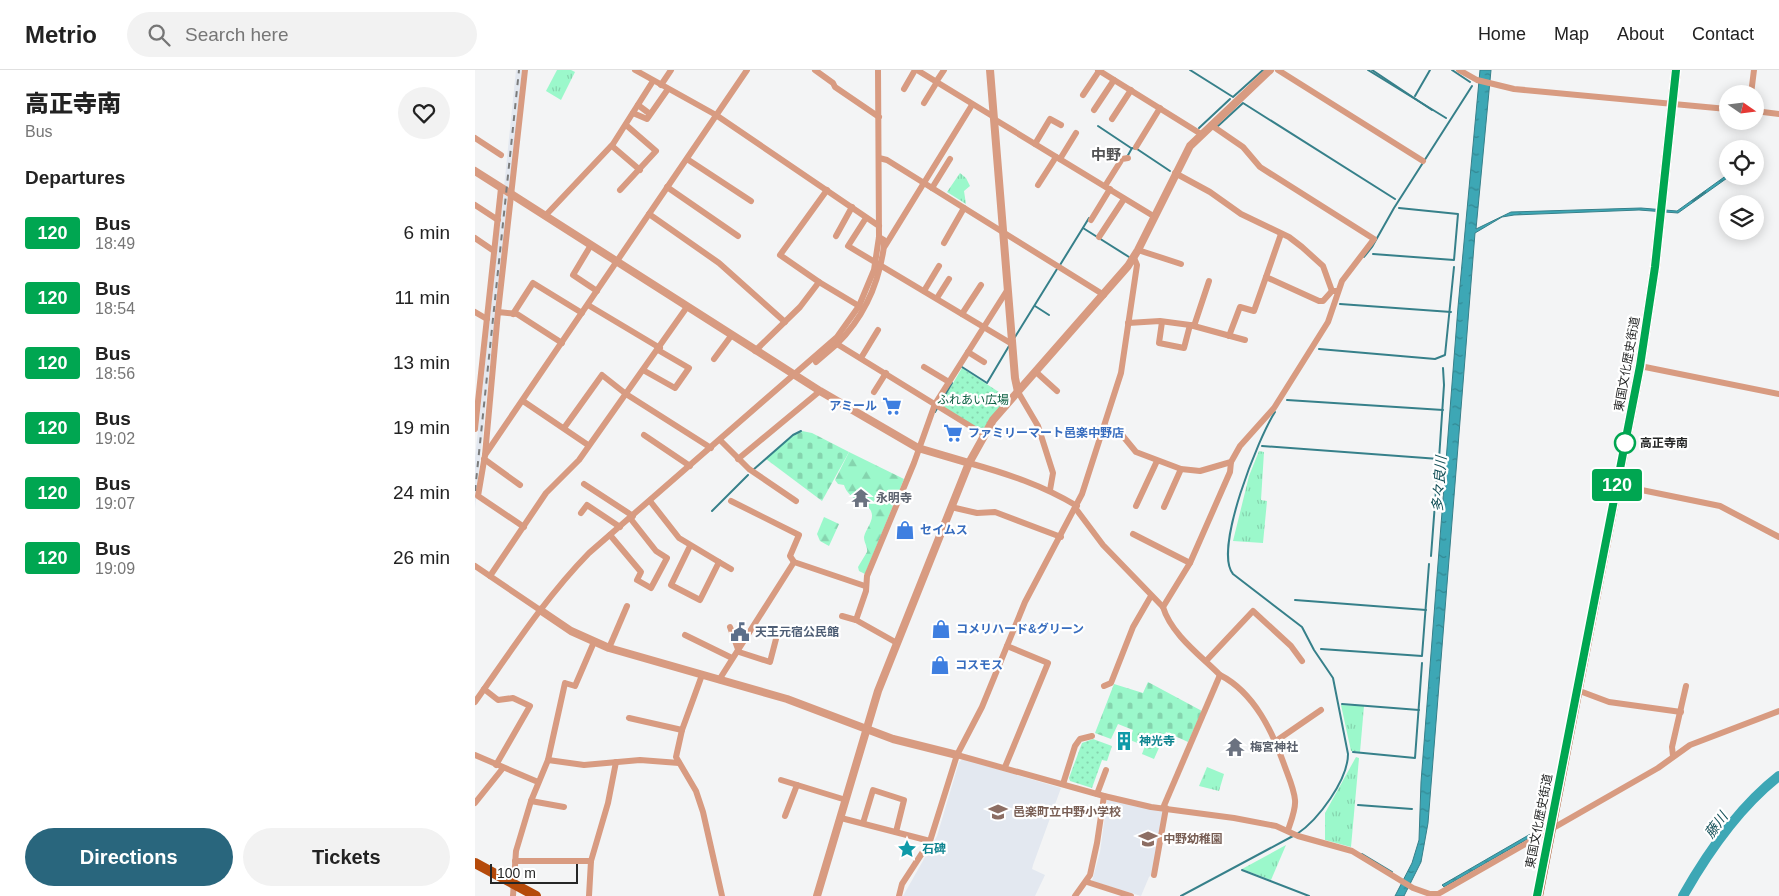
<!DOCTYPE html>
<html lang="en">
<head>
<meta charset="utf-8">
<style>
	:root { --surface:#fff; --page:#f2f2f2; --text:#222; --muted:#767676; --line:#e0e0e0; --accent:#29667d }
	body { margin:0; font-family:Arial,"Noto Sans JP",sans-serif; background:var(--page); color:var(--text); height:100vh; display:flex; flex-direction:column; font-size:19px; white-space:nowrap }
	* { box-sizing:border-box; margin:0 }
	p { font-size:16px; color:var(--muted) }
	.icon { flex:none; width:28px; height:28px; fill:none; stroke:currentColor; stroke-width:2; stroke-linecap:round; stroke-linejoin:round }
	.map { position:relative; flex:1; overflow:hidden }
	.side { display:flex; flex-direction:column; background:var(--surface); width:475px }
	.side>* { flex:none }
	.badge { padding:0 10px; border-radius:4px; font-size:18px; line-height:32px }
	.needle { width:32px; rotate:104deg }
	.fabs { position:absolute; left:1244px; top:15px; display:grid; gap:10px }
	.fabs a { display:grid; place-items:center; width:45px; height:45px; border-radius:50%; background:var(--surface); box-shadow:0 2px 12px #0003; font-size:25px }
	.scale { position:absolute; left:15px; bottom:12px; width:88px; box-sizing:border-box; padding-left:5px; border:2px solid #252626; border-top:0; font-size:14px; line-height:18px; white-space:nowrap; color:#252626; -webkit-text-stroke:4px #fff; paint-order:stroke }
	.map>.badge { position:absolute; translate:-50% -50%; box-shadow:0 0 0 2px #fff }
	h2 { padding:0 25px; font-size:19px; line-height:45px }
	.round { display:grid; place-items:center; flex:none; width:52px; height:52px; border-radius:26px; background:var(--page) }
	.overview { display:flex; align-items:center; justify-content:space-between; height:85px; padding:0 25px }
	h1 { font-size:24px; font-weight:800; line-height:38px }
	.primary-button { display:flex; gap:10px; margin-top:auto; padding:10px 25px }
	.primary-button a { flex:1; height:58px; border-radius:30px; background:var(--accent); color:#fff; font-size:20px; font-weight:800; line-height:58px; text-align:center }
	.primary-button a+a { background:var(--page); color:var(--text) }
	ul { padding:0; list-style:none }
	li { display:flex; align-items:center; gap:15px; height:65px; padding:0 25px }
	li div { flex:1 }
	li b { display:block; font-size:19px }
	li em { font-style:normal }
	li .badge { min-width:55px; font-weight:700; text-align:center }
	header { display:flex; align-items:center; gap:30px; box-sizing:border-box; height:70px; padding:0 25px; background:var(--surface); border-bottom:1px solid var(--line) }
	header strong { font-size:24px }
	nav { display:flex; gap:28px; margin-inline-start:auto; font-size:18px }
	.search { width:350px; height:45px; background:var(--page); display:flex; align-items:center; gap:12px; box-sizing:border-box; padding:0 18px; border-radius:28px; color:var(--muted); font-size:19px }
	main { display:flex; flex:1; min-height:0 }
	.map>svg:first-child { display:block }
	.built { fill:#e3e8f0 }
	.grass { fill:url(#grass-tufts) }
	.forest { fill:url(#forest-firs) }
	.cemetery { fill:url(#cemetery-stones) }
	.park { fill:url(#park-dots) }
	.water { fill:url(#water-ripples); stroke:#36808a }
	.lines { fill:none; stroke-linecap:round; stroke-linejoin:round }
	.stream { stroke:#36808a; stroke-width:2 }
	.river { stroke:#3da7b5; stroke-width:10 }
	.minor { stroke:#d89b81; stroke-width:6 }
	.tertiary { stroke:#d89b81; stroke-width:8 }
	.primary { stroke:#b54a0a; stroke-width:10 }
	.trunk { stroke:#a04616; stroke-width:10 }
	.rail { stroke:#7b7c7c; stroke-width:2; stroke-dasharray:6 6; stroke-linecap:butt }
	.line-casing { stroke:#fff; stroke-width:11 }
	.line { stroke:#00a651; stroke-width:8 }
	.stop-dot { fill:#fff; stroke:#00a651; stroke-width:2.5 }
	.labels { text-anchor:middle; stroke-width:4.5; stroke-linejoin:round; paint-order:stroke }
	.street-label { font-size:12px; fill:#252626; stroke:#fff }
	.park-label { font-size:12px; fill:#0c6042; stroke:#fff }
	.shop-label { font-size:12px; font-weight:bold; fill:#366cbe; stroke:#fff; text-anchor:start }
	.stop-label { font-size:12px; font-weight:bold; fill:#252626; stroke:#fff; text-anchor:start }
	.worship-label { font-size:12px; font-weight:bold; fill:#5b616d; stroke:#fff; text-anchor:start }
	.service-label { font-size:12px; font-weight:bold; fill:#4e5e75; stroke:#fff; text-anchor:start }
	.culture-label { font-size:12px; font-weight:bold; fill:#0d838f; stroke:#fff; text-anchor:start }
	.education-label { font-size:12px; font-weight:bold; fill:#785e54; stroke:#fff; text-anchor:start }
	.water-label { font-size:14px; font-style:italic; fill:#145058; stroke:#fff }
	.quarter-label { font-size:15px; font-weight:bold; fill:#535455; stroke:#fff }
</style>
</head>
<body>
<header>
<strong>Metrio</strong>
<div class="search"><svg class="icon" aria-label="search" viewBox="0 0 24 24"><circle cx="10" cy="10" r="6"/><path d="M15 15l6 6"/></svg>Search here</div>
<nav><a>Home</a><a>Map</a><a>About</a><a>Contact</a></nav>
</header>
<main>
<section class="side">
<div class="overview"><div><h1>高正寺南</h1><p>Bus</p></div><a class="round"><svg class="icon" aria-label="heart" viewBox="0 0 24 24"><path d="M12 20l-8-8c-3-5 5-10 8-4 3-6 11-1 8 4z"/></svg></a></div>
<h2>Departures</h2>
<ul>
<li><span class="badge" style="background:#00a651;color:#fff">120</span><div><b>Bus</b><p>18:49</p></div><em>6 min</em></li>
<li><span class="badge" style="background:#00a651;color:#fff">120</span><div><b>Bus</b><p>18:54</p></div><em>11 min</em></li>
<li><span class="badge" style="background:#00a651;color:#fff">120</span><div><b>Bus</b><p>18:56</p></div><em>13 min</em></li>
<li><span class="badge" style="background:#00a651;color:#fff">120</span><div><b>Bus</b><p>19:02</p></div><em>19 min</em></li>
<li><span class="badge" style="background:#00a651;color:#fff">120</span><div><b>Bus</b><p>19:07</p></div><em>24 min</em></li>
<li><span class="badge" style="background:#00a651;color:#fff">120</span><div><b>Bus</b><p>19:09</p></div><em>26 min</em></li>
</ul>
<div class="primary-button"><a>Directions</a><a>Tickets</a></div>
</section>
<div class="map">
<svg width="1304" height="826" viewBox="0 0 1304 826">
	<defs>
		<pattern id="grass-tufts" width="24" height="20" patternUnits="userSpaceOnUse" patternTransform="scale(1.25)"><rect width="24" height="20" fill="#9bf8cb"/><path d="M3 7l-1-3M5 7V3M7 7l1-3M15 17l-1-3M17 17v-4M19 17l1-3" fill="none" stroke="#85d4ae"/></pattern>
		<pattern id="forest-firs" width="22" height="20" patternUnits="userSpaceOnUse" patternTransform="scale(1.25)"><rect width="22" height="20" fill="#9bf8cb"/><path d="M5 1l3.5 6h-7zM16 11l3.5 6h-7z" fill="#85d4ae"/></pattern>
		<pattern id="cemetery-stones" width="16" height="16" patternUnits="userSpaceOnUse" patternTransform="scale(1.25)"><rect width="16" height="16" fill="#9bf8cb"/><path d="M2 7V4a2 2 0 0 1 4 0v3zM10 15v-3a2 2 0 0 1 4 0v3z" fill="#85d4ae"/></pattern>
		<pattern id="park-dots" width="8" height="8" patternUnits="userSpaceOnUse" patternTransform="scale(1.25)"><rect width="8" height="8" fill="#9bf8cb"/><path d="M2 2h.1M6 6h.1" fill="none" stroke="#85d4ae" stroke-width="1.8" stroke-linecap="round"/></pattern>
		<pattern id="water-ripples" width="26" height="14" patternUnits="userSpaceOnUse" patternTransform="scale(1.25)"><rect width="26" height="14" fill="#3da7b5"/><path d="M2 4q2-2 4 0t4 0M15 11q2-2 4 0t4 0" fill="none" stroke="#338893"/></pattern>
	</defs>
	<rect width="100%" height="100%" fill="#f3f4f5"/>
	<g class="built">
		<path d="M41,0H47L35,119L29,117Z"/>
		<path d="M28,124L33,127L0,438V388Z"/>
		<path d="M488,689L586,718L558,795L557,799L570,805L560,826H428L462,766L484,692Z"/>
		<path d="M632,730L689,741L677,804L674,807L666,826L617,811L625,782Z"/>
	</g>
	<g class="grass">
		<path d="M82,0H96L100,2L86,30L71,21Z"/>
		<path d="M485,103L491,108L495,116L489,121L491,134L472,122Z"/>
		<path d="M784,381L789,382L786,430L792,431L788,473L758,471L774,406Z"/>
		<path d="M866,635L889,636L885,682L876,681Z"/>
		<path d="M881,687L884,688L876,777L850,770V743Z"/>
		<path d="M732,697L749,704L744,721L724,716Z"/>
		<path d="M811,775L796,810L767,799Z"/>
	</g>
	<g class="forest">
		<path d="M374,382L429,409L390,504L384,501L383,497L392,482C393,477 389,473 389,467C391,458 400,450 396,441C392,432 374,431 369,415L363,414L360,410Z"/>
		<path d="M349,447L364,454L354,476L345,471L342,464Z"/>
	</g>
	<g class="cemetery">
		<path d="M327,361L337,363L374,382L347,431L291,389L315,368Z"/>
		<path d="M673,612L727,641L713,672L691,662L679,689L667,684L670,676L655,670L658,660L643,654L636,669L620,663L639,614L668,623Z"/>
	</g>
	<g class="park">
		<path d="M487,298L533,328L507,361L465,335Z"/>
		<path d="M618,669L637,676L632,691L627,690L617,718L595,711L594,708L607,673Z"/>
	</g>
	<g class="water">
		<path d="M1005,0H1016L1001,159L1036,142L1166,138L1202,141L1252,105L1255,106L1203,143L1164,140L1039,145L1027,147L1000,163L953,753L946,792L929,826H920L937,793L944,770L946,712L983,237Z"/>
		<path d="M1071,755L1070,759L969,817L967,815Z"/>
	</g>
	<g class="lines">
		<g class="stream">
			<path d="M715,0L758,27L788,0"/>
			<path d="M893,0L971,48"/>
			<path d="M897,0L957,40"/>
			<path d="M977,0L995,12"/>
			<path d="M940,26L955,0"/>
			<path d="M623,56L656,78"/>
			<path d="M743,56L768,33L920,129"/>
			<path d="M724,58L755,29"/>
			<path d="M652,87L657,78L662,79L695,101"/>
			<path d="M1218,131L1230,122"/>
			<path d="M608,158L654,187"/>
			<path d="M898,184L979,190L983,144L924,138"/>
			<path d="M889,187L897,177L919,138L997,16"/>
			<path d="M585,195L614,148"/>
			<path d="M865,234L976,242"/>
			<path d="M560,236L574,245"/>
			<path d="M540,267L582,199"/>
			<path d="M844,279L960,289L970,285L979,197"/>
			<path d="M487,297L512,313L534,276"/>
			<path d="M812,330L968,340"/>
			<path d="M460,342L477,313"/>
			<path d="M800,342C784,366 738,480 758,504L827,557L839,580L858,608L873,684C873,710 843,750 822,764"/>
			<path d="M787,376L964,389L969,315L968,298"/>
			<path d="M278,400L318,365L326,361"/>
			<path d="M237,441L273,405"/>
			<path d="M956,486L963,394"/>
			<path d="M820,530L951,540"/>
			<path d="M846,579L947,586L954,494"/>
			<path d="M867,634L944,640"/>
			<path d="M878,682L940,688L947,593"/>
			<path d="M883,735L937,739"/>
			<path d="M887,784L917,802"/>
			<path d="M767,800L834,826"/>
			<path d="M706,826L818,766"/>
		</g>
		<path class="river" d="M1208,826C1233,782 1264,737 1304,706"/>
		<g class="minor">
			<path d="M160,0L241,45L404,156"/>
			<path d="M340,0L358,13L360,17L404,47"/>
			<path d="M442,0L519,47"/>
			<path d="M623,0L726,64"/>
			<path d="M803,0L948,91"/>
			<path d="M984,0L1002,10L1039,19L1252,39"/>
			<path d="M461,12L469,0"/>
			<path d="M186,15L196,0"/>
			<path d="M429,19L440,0"/>
			<path d="M1276,24L1279,0"/>
			<path d="M608,25L624,1"/>
			<path d="M449,33L462,12"/>
			<path d="M163,35L175,44"/>
			<path d="M619,40L639,10"/>
			<path d="M1280,41L1304,44"/>
			<path d="M158,43L172,49L193,19"/>
			<path d="M519,49L680,147"/>
			<path d="M637,49L656,20"/>
			<path d="M0,68L26,85"/>
			<path d="M560,74L575,49L586,55"/>
			<path d="M137,76L165,100"/>
			<path d="M661,77L685,38"/>
			<path d="M404,88L412,90L629,225"/>
			<path d="M212,89L276,131"/>
			<path d="M585,89L601,63"/>
			<path d="M700,103L735,122L766,144L814,167L827,177L848,196L857,221H862"/>
			<path d="M563,115L581,87"/>
			<path d="M630,116L647,89L653,88"/>
			<path d="M192,117L263,166"/>
			<path d="M457,118L475,89"/>
			<path d="M145,120L181,81L151,55"/>
			<path d="M352,120L305,185L344,212L384,236"/>
			<path d="M0,135L23,150"/>
			<path d="M174,144L244,193L310,252"/>
			<path d="M70,146L138,74L178,11"/>
			<path d="M391,148L373,176L537,274"/>
			<path d="M616,150L635,119"/>
			<path d="M361,166L377,137"/>
			<path d="M404,167L409,170V176C404,213 389,247 362,274L508,364"/>
			<path d="M624,167L649,129"/>
			<path d="M0,168L19,181"/>
			<path d="M469,173L489,138"/>
			<path d="M116,175L98,205L122,221"/>
			<path d="M410,176L497,35"/>
			<path d="M663,180L706,194"/>
			<path d="M791,207L806,164"/>
			<path d="M449,221L464,196"/>
			<path d="M462,228L474,209"/>
			<path d="M113,235L185,278"/>
			<path d="M0,242L12,249"/>
			<path d="M23,242L50,0"/>
			<path d="M38,244L58,213L107,243"/>
			<path d="M487,244L506,215"/>
			<path d="M687,252L684,273L709,278L715,255"/>
			<path d="M653,253L685,251L715,255L770,270"/>
			<path d="M719,256L734,211"/>
			<path d="M754,266L765,237L779,241L791,207L844,231H848L857,221"/>
			<path d="M280,281L325,237L344,212"/>
			<path d="M493,282L509,292"/>
			<path d="M386,288L403,260"/>
			<path d="M239,289L256,266"/>
			<path d="M341,292L362,274"/>
			<path d="M1165,296L1304,324"/>
			<path d="M449,297L474,312"/>
			<path d="M168,300L200,318L214,298L183,280"/>
			<path d="M561,302L582,321"/>
			<path d="M399,322L411,303"/>
			<path d="M543,322L563,356L578,403L575,420"/>
			<path d="M48,331L113,375"/>
			<path d="M629,356L647,365L661,382L706,399L725,401L756,392L765,376L799,338L853,252L867,211L899,169L785,97L768,77L736,55"/>
			<path d="M89,358L127,305L151,324L236,378"/>
			<path d="M0,359L26,118"/>
			<path d="M169,365L215,396"/>
			<path d="M245,370L274,399L321,431"/>
			<path d="M10,385L23,242L42,244L87,273"/>
			<path d="M9,389L45,415"/>
			<path d="M263,389L345,321"/>
			<path d="M494,393C533,404 567,415 602,436"/>
			<path d="M109,414L158,446"/>
			<path d="M1142,415L1245,436L1304,467"/>
			<path d="M175,431L204,468L244,492L225,530L196,515L215,476"/>
			<path d="M256,431L324,465L315,486L319,492L390,516"/>
			<path d="M661,436L682,391"/>
			<path d="M476,437L502,443L520,442L586,467"/>
			<path d="M689,437L706,399"/>
			<path d="M601,439L628,475L688,537C696,564 726,586 745,605C780,623 798,663 810,697C814,708 819,719 820,730C821,739 816,751 813,760"/>
			<path d="M106,443L112,435L145,457"/>
			<path d="M49,457L3,426L10,385L272,0"/>
			<path d="M658,464L715,493"/>
			<path d="M135,465L166,502L162,510L176,518L192,488L181,481L155,448"/>
			<path d="M244,492L256,499"/>
			<path d="M0,496L65,540"/>
			<path d="M15,506L71,423L104,390L212,237"/>
			<path d="M688,537L715,493L755,402L756,392"/>
			<path d="M367,546L381,550L422,573"/>
			<path d="M381,550L391,521L392,506L439,393L460,334L533,219"/>
			<path d="M255,557L264,582L295,592L301,569"/>
			<path d="M210,565L257,588"/>
			<path d="M134,578L152,536"/>
			<path d="M731,591L778,541L816,576L827,591"/>
			<path d="M227,605L207,660L201,687L221,721L228,742L247,826"/>
			<path d="M244,610L319,492"/>
			<path d="M629,616L636,613L658,557L676,526"/>
			<path d="M9,619L23,630L38,628L55,636L21,695"/>
			<path d="M1102,620L1134,632L1206,642"/>
			<path d="M0,632C36,581 70,528 114,483L362,267L384,236L399,200L404,167L403,0"/>
			<path d="M154,648L207,660"/>
			<path d="M801,671L846,640"/>
			<path d="M0,685L63,712"/>
			<path d="M482,685L629,726L676,737L759,748L801,756L823,766L877,781L938,818L955,824H963L1183,698L1215,675L1304,641"/>
			<path d="M1198,686L1197,677L1211,616"/>
			<path d="M73,690L109,695L165,690L204,693"/>
			<path d="M530,697L573,593L532,576"/>
			<path d="M306,710L371,730"/>
			<path d="M588,714L600,676L605,669L617,666"/>
			<path d="M622,724L631,700"/>
			<path d="M56,731L89,737"/>
			<path d="M0,733L28,698"/>
			<path d="M688,738L745,605"/>
			<path d="M310,746L322,715"/>
			<path d="M366,748L455,771"/>
			<path d="M388,753L398,720L429,730L421,762"/>
			<path d="M40,791H116"/>
			<path d="M679,805L691,738"/>
			<path d="M612,812L656,826"/>
			<path d="M38,826L41,781L56,731L73,690L90,613L100,616L119,572"/>
			<path d="M114,826L116,791L133,733L141,692"/>
			<path d="M424,826L427,814L455,771L482,685L507,637L550,532L607,424L646,303L662,195L659,188"/>
			<path d="M600,826L615,805L622,773L629,726"/>
		</g>
		<g class="tertiary">
			<path d="M515,0L540,308L543,322"/>
			<path d="M0,101L345,321L443,378L494,393"/>
			<path d="M65,540L96,561L134,578L312,629L418,669L482,685"/>
			<path d="M342,826L403,621L494,393L518,350L653,196L663,180L715,76L795,0"/>
		</g>
		<path class="primary" d="M0,793L61,826"/>
		<path class="trunk" d="M1063,826L1165,296L1180,197L1201,0"/>
		<path class="rail" d="M0,421L44,0"/>
	</g>
	<g class="lines">
		<g class="line-casing">
			<path id="line" d="M1062,826L1165,296L1180,197L1201,0"/>
		</g>
		<use href="#line" class="line"/>
	</g>
	<defs>
		<g id="supermarket-bare" transform="scale(1.5)"><path d="M-6-5.5h2.5l.6 2H6L4.5 2H-2.5L-4.4-4H-6ZM-1.5 3.2a1.3 1.3 0 1 0 .1 0ZM3 3.2a1.3 1.3 0 1 0 .1 0Z" fill="#3f7fe0" stroke="#fff" stroke-width="2.5" paint-order="stroke"/></g>
		<g id="temple-bare" transform="scale(1.5)"><path d="M0-6L5-2H3V0L6.5 2.5H4V6H1.5V3h-3V6H-4V2.5H-6.5L-3 0V-2H-5Z" fill="#6b7280" stroke="#fff" stroke-width="2.5" paint-order="stroke"/></g>
		<g id="shop-bare" transform="scale(1.5)"><path d="M-5-2.5h2.3a2.7 3.5 0 0 1 5.4 0H5L5.5 6h-11ZM-1.5-2.5h3a1.5 2.3 0 0 0-3 0Z" fill="#3f7fe0" stroke="#fff" stroke-width="2.5" paint-order="stroke"/></g>
		<g id="civic-bare" transform="scale(1.5)"><path d="M-.6-6.5H3V-4.5H.6V-3L4-1V1h2V6H-6V1h2V-1L-.6-3ZM-1.2 2.5V6h2.4V2.5Z" fill="#5c6f8a" stroke="#fff" stroke-width="2.5" paint-order="stroke"/></g>
		<g id="building-bare" transform="scale(1.5)"><path d="M-4-6H4V6H1V3H-1V6H-4ZM-2.5-4.3h1.7v1.8h-1.7ZM.8-4.3h1.7v1.8H.8ZM-2.5-1h1.7V.8h-1.7ZM.8-1h1.7V.8H.8Z" fill="#0f9aa8" stroke="#fff" stroke-width="2.5" paint-order="stroke"/></g>
		<g id="school-bare" transform="scale(1.5)"><path d="M0-5L7-2L0 1L-7-2ZM-4 1L0 2.5L4 1V4Q0 6-4 4Z" fill="#8d6e63" stroke="#fff" stroke-width="2.5" paint-order="stroke"/></g>
		<g id="sight-bare" transform="scale(1.5)"><path d="M0-6L1.8-2.2L6-1.7L2.9 1.2L3.7 5.4L0 3.3L-3.7 5.4L-2.9 1.2L-6-1.7L-1.8-2.2Z" fill="#0f9aa8" stroke="#fff" stroke-width="2.5" paint-order="stroke"/></g>
	</defs>
	<g fill-rule="evenodd">
		<use href="#supermarket-bare" x="417" y="336"/>
		<use href="#supermarket-bare" x="478" y="363"/>
		<use href="#temple-bare" x="386" y="428"/>
		<use href="#shop-bare" x="430" y="460"/>
		<use href="#shop-bare" x="466" y="559"/>
		<use href="#civic-bare" x="265" y="562"/>
		<use href="#shop-bare" x="465" y="595"/>
		<use href="#building-bare" x="649" y="671"/>
		<use href="#temple-bare" x="760" y="677"/>
		<use href="#school-bare" x="523" y="742"/>
		<use href="#school-bare" x="673" y="769"/>
		<use href="#sight-bare" x="432" y="779"/>
	</g>
	<circle class="stop-dot" cx="1150" cy="373" r="10"/>
	<g class="labels">
		<g class="street-label">
			<text transform="translate(1152 294) rotate(-80)" y="4">東国文化歴史街道</text>
			<text transform="translate(1064 751) rotate(-79)" y="4">東国文化歴史街道</text>
		</g>
		<g class="park-label">
			<text x="498" y="334">ふれあい広場</text>
		</g>
		<g class="shop-label">
			<text x="402" y="340" text-anchor="end">アミール</text>
			<text x="493" y="367">ファミリーマート邑楽中野店</text>
			<text x="445" y="464">セイムス</text>
			<text x="481" y="563">コメリハード&amp;グリーン</text>
			<text x="480" y="599">コスモス</text>
		</g>
		<g class="stop-label">
			<text x="1165" y="377">高正寺南</text>
		</g>
		<g class="worship-label">
			<text x="401" y="432">永明寺</text>
			<text x="775" y="681">梅宮神社</text>
		</g>
		<g class="service-label">
			<text x="280" y="566">天王元宿公民館</text>
		</g>
		<g class="culture-label">
			<text x="664" y="675">神光寺</text>
			<text x="447" y="783">石碑</text>
		</g>
		<g class="education-label">
			<text x="538" y="746">邑楽町立中野小学校</text>
			<text x="688" y="773">中野幼稚園</text>
		</g>
		<g class="water-label">
			<text transform="translate(964 414) rotate(-86)" y="5">多々良川</text>
			<text transform="translate(1241 755) rotate(-54)" y="5">藤川</text>
		</g>
		<g class="quarter-label">
			<text x="631" y="90">中野</text>
		</g>
	</g>
</svg>
<div class="fabs">
<a><svg class="needle" viewBox="-14 -14 28 28"><path d="M0-13l5 13h-10z" fill="#e53935"/><path d="M0 13l5-13h-10z" fill="#767676"/></svg></a>
<a><svg class="icon" aria-label="locate" viewBox="0 0 24 24"><circle cx="12" cy="12" r="6"/><path d="M12 2v4M12 18v4M2 12h4M18 12h4"/></svg></a>
<a><svg class="icon" aria-label="layers" viewBox="0 0 24 24"><path d="M12 4l9 5-9 5-9-5zM3 14l9 5 9-5"/></svg></a>
</div>
<div class="scale">100 m</div>
<b class="badge" style="left:1142px;top:415px;background:#00a651;color:#fff">120</b>
</div>
</main>
</body>
</html>
